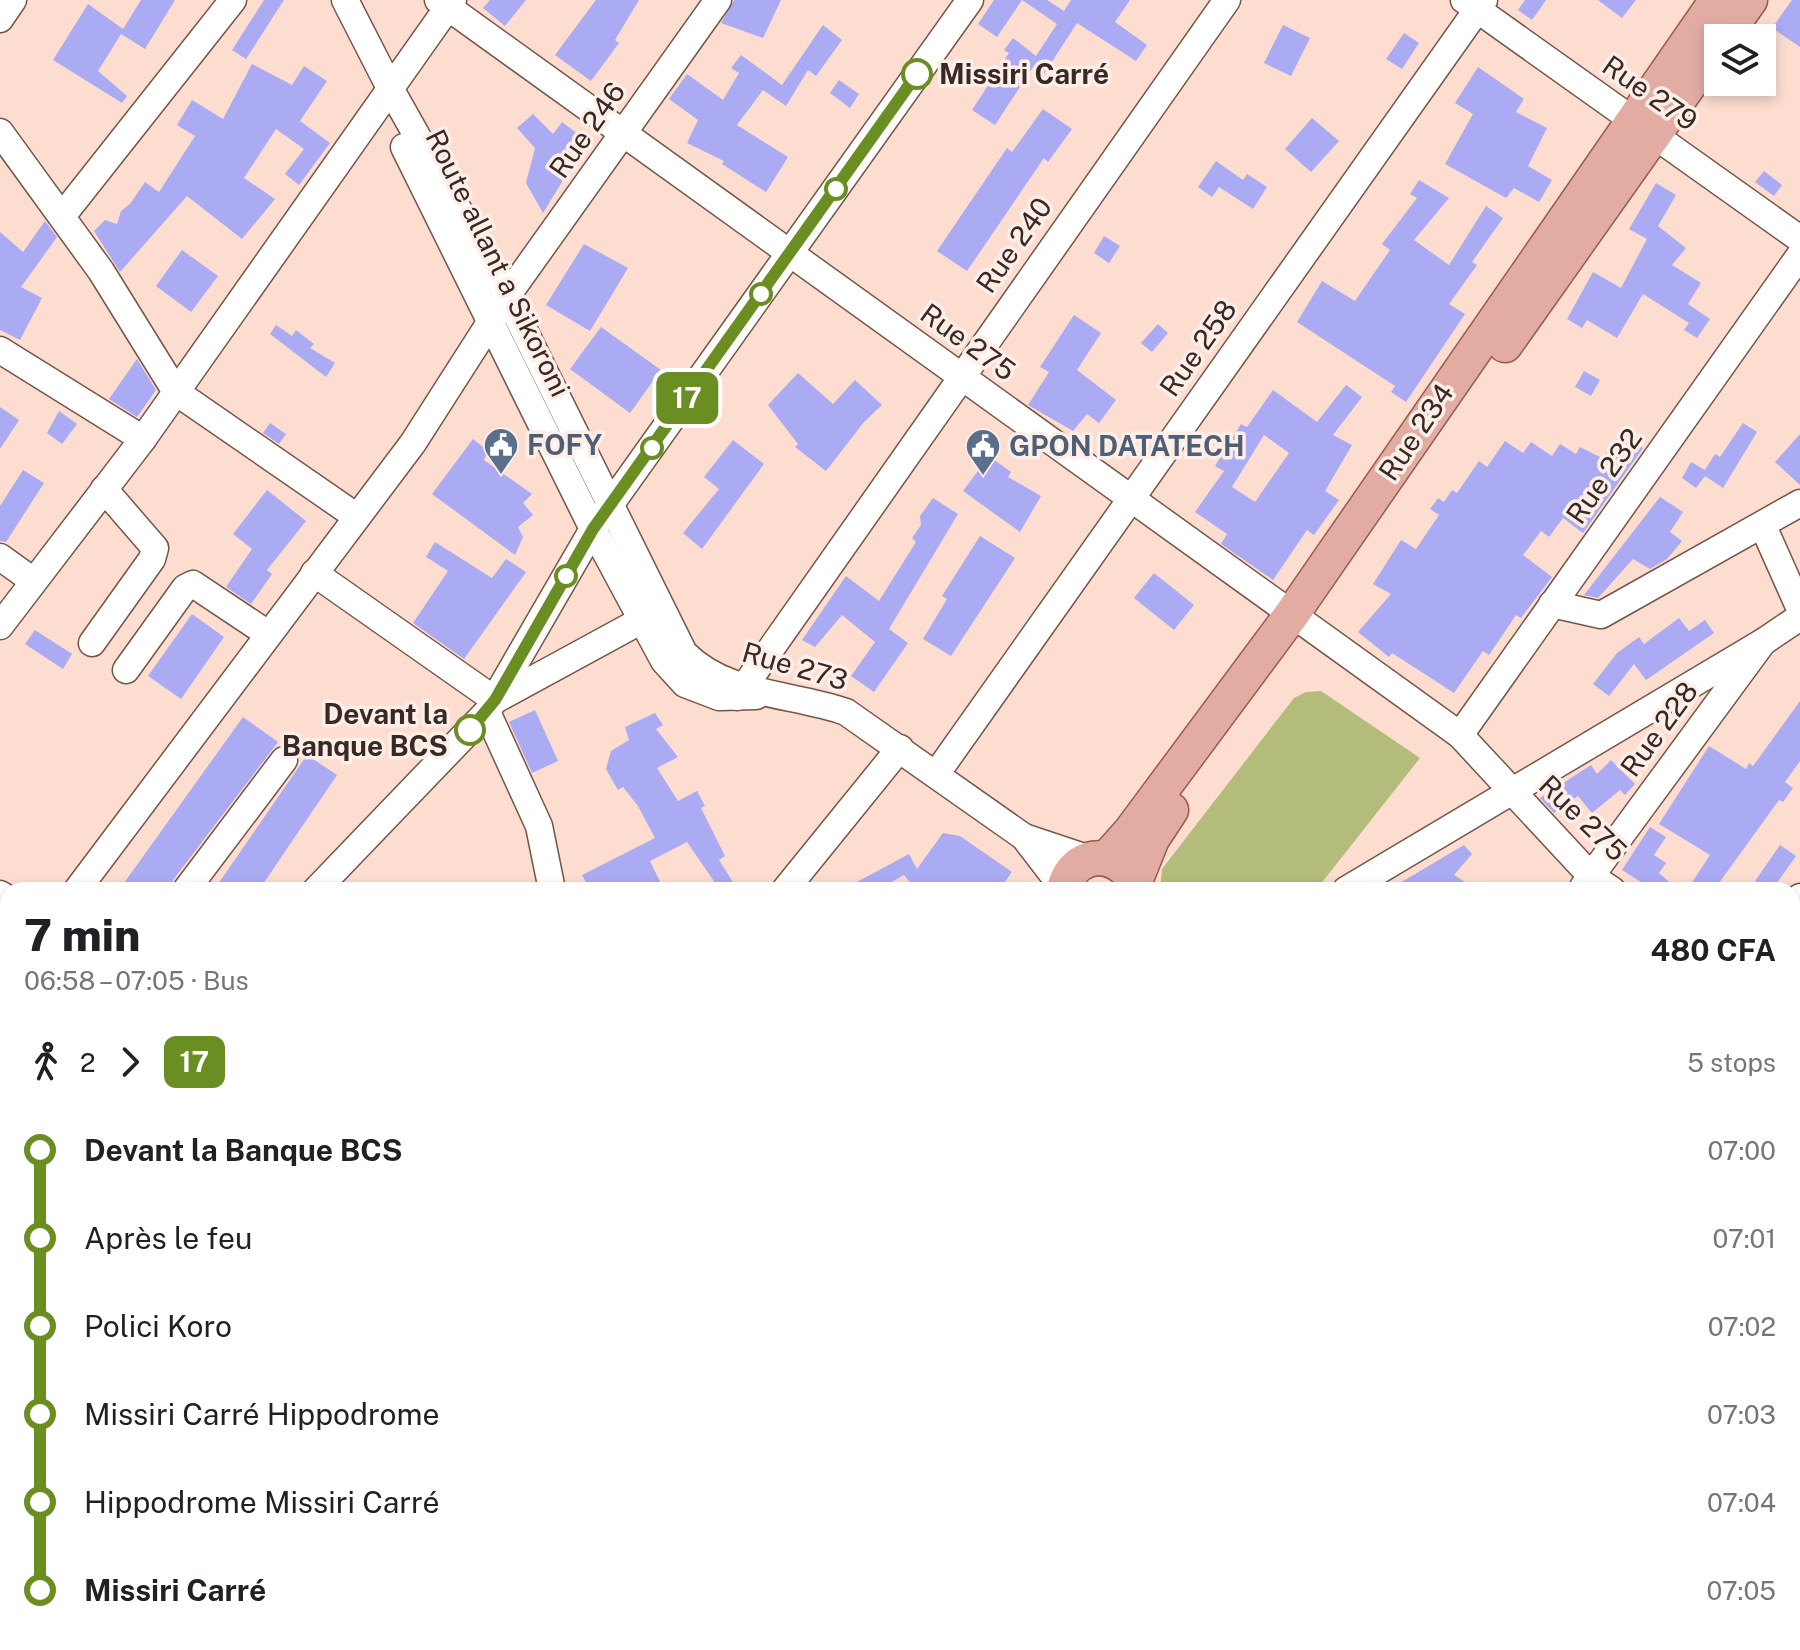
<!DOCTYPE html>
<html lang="en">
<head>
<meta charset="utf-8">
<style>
	:root { --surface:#fff; --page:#f2f2f2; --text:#202124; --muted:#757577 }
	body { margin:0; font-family:"Public Sans",sans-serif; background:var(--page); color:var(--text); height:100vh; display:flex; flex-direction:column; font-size:30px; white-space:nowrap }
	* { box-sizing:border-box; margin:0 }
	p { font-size:26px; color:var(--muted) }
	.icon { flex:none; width:44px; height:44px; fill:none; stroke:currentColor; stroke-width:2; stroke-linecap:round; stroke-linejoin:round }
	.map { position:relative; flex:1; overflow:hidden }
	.side { position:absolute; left:0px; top:882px; width:1800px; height:768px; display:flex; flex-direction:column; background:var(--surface); border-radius:24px 24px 0 0; box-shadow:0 4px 12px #0003 }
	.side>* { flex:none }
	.badge { padding:0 16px; border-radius:12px; font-size:28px; line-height:52px }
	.tools { position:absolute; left:1704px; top:24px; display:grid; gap:16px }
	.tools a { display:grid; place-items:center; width:72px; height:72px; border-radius:0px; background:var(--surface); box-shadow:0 4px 12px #0003; font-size:40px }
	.map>.badge { position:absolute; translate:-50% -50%; box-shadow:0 0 0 4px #fff }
	.legs { display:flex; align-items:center; gap:12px; height:88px; padding:0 24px; font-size:26px }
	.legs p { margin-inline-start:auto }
	.headline { display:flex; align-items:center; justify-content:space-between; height:136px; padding:0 24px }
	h1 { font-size:44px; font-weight:800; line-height:60px }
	ul { padding:0 24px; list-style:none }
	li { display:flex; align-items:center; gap:28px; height:88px; font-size:30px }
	li i { display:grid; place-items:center; width:12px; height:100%; margin:0 10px; background:currentColor }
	li i::after { content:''; width:20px; height:20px; margin:-10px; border:6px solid; border-radius:50%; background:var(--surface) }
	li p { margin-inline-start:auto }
	li:first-child i { background:linear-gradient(#0000 50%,currentColor 0) }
	li:last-child i { background:linear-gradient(currentColor 50%,#0000 0) }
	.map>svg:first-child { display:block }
	.green { fill:#b4bc7b }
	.building { fill:#ababf4; fill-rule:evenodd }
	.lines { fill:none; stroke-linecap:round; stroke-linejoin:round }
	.minor-casing { stroke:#755548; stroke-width:29 }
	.major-casing { stroke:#995a4f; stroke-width:37 }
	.minor { stroke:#fff; stroke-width:26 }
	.major { stroke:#e2aca3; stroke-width:34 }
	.line-1-casing { stroke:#fff; stroke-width:18 }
	.line-1 { stroke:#6b8e23; stroke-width:12 }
	.stop-1-dot { fill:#fff; stroke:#6b8e23; stroke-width:4 }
	.labels { text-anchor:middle; stroke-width:7; stroke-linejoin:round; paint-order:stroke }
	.stop-label { font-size:28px; font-weight:bold; fill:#372923; stroke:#feeee8; text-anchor:start }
	.street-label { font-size:28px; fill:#372923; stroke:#feeee8 }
	.service-label { font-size:28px; font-weight:bold; fill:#4e5e75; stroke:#feeee8; text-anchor:start }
</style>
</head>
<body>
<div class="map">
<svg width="1800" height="1650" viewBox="0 0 1800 1650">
	<rect width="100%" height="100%" fill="#fcddd0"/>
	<g class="green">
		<path d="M1321,691L1420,758L1316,890H1160L1162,869L1294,698L1306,692Z"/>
		<path d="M1800,1218V1650H1555L1559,1642H1792V1230Z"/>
	</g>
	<g class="building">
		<path d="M141,0H175L145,49L121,34L98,71L127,96L122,103L53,60L88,4L123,29Z"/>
		<path d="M264,0H284L246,59L232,50Z"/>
		<path d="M490,0H526L505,26L483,8Z"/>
		<path d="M596,0H639L615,40L619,43L591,81L555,55Z"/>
		<path d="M734,0H781L763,38L721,23Z"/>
		<path d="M994,0H1022L997,37L978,24Z"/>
		<path d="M1022,0H1047L1064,11L1071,0H1130L1115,22L1147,45L1136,61L1077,23L1044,74L1033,67L995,125L972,110L1009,53L1004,50L1013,38L1036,56L1057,24Z"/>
		<path d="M1525,0H1546L1532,20L1518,10Z"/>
		<path d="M1598,0H1636L1622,18Z"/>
		<path d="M1792,0H1800V47L1772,28Z"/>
		<path d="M823,25L842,40L816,76L808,70L786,106L763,90L737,125L788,157L766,192L722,164L724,161L687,143L698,120L669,99L687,74L723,100L739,73L731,68L741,55L782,85Z"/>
		<path d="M1283,25L1310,38L1291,76L1264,63Z"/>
		<path d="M1404,33L1419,43L1402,69L1386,59Z"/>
		<path d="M252,64L292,85L304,66L327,81L300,121L330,143L299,185L285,174L304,149L276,129L244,178L275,199L242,239L187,196L120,272L94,231L105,220L117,224L121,211L130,204L145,182L159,192L195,136L177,125L192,100L223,119Z"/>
		<path d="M1478,67L1524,99L1516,112L1547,128L1528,166L1552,180L1539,202L1514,188L1506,198L1445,164L1473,114L1455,103Z"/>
		<path d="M839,80L859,94L850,108L830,93Z"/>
		<path d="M1043,109L1072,129L1048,162L1044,158L967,271L937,251L1007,148L1012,152Z"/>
		<path d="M533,114L553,134L562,122L587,141L543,213L526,183L535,148L517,128Z"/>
		<path d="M1312,118L1339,141L1311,172L1285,149Z"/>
		<path d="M1216,161L1243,180L1247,174L1267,187L1253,209L1219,187L1212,197L1198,187Z"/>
		<path d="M1764,171L1782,185L1774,196L1755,182Z"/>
		<path d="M1419,180L1449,198L1414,240L1449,265L1486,206L1503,218L1472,262L1477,265L1449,304L1465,314L1406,402L1391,392L1395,386L1297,322L1322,281L1355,301L1390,250L1382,244L1417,198L1410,194Z"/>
		<path d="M1656,183L1676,195L1658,226L1686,248L1672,265L1701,283L1688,304L1710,319L1697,338L1684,330L1689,323L1643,294L1617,338L1587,320L1582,328L1567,319L1593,272L1621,288L1647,239L1629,229Z"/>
		<path d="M45,221L57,237L21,287L42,298L20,340L0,330V232L23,252Z"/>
		<path d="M1104,236L1120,246L1109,263L1094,253Z"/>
		<path d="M584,244L628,268L590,331L546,305Z"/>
		<path d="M182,250L218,276L191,312L156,286Z"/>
		<path d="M1074,315L1101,333L1077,370L1116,400L1099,423L1087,414L1073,431L1028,405L1049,372L1040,367Z"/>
		<path d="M1158,324L1168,333L1152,352L1141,343Z"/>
		<path d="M276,325L292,336L296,330L314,344L310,348L335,363L326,377L270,334Z"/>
		<path d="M601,327L661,370L630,413L570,369Z"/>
		<path d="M137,359L156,390L137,417L109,399Z"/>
		<path d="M1584,371L1600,380L1591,396L1575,387Z"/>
		<path d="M798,373L833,404L855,380L882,405L864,422L826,471L795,447L798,444L768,405Z"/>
		<path d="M1346,385L1362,397L1333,435L1352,445L1325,491L1339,500L1314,535L1307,530L1273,580L1221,544L1227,534L1195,512L1224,471L1215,466L1241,424L1247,427L1273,390L1317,422ZM1264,435L1289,453L1255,502L1232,487Z"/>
		<path d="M0,407L19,420L0,449Z"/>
		<path d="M59,411L77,424L62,444L47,433Z"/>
		<path d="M270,423L286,434L279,444L263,433Z"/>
		<path d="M1743,423L1757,432L1723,488L1705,476L1696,488L1682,478L1691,462L1705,470L1715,454L1720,457Z"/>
		<path d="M1622,432L1643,448L1583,533L1563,518L1549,537L1541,531L1523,555L1552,577L1521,618L1516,615L1489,655L1483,651L1454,693L1392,653L1389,657L1358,632L1391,594L1373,584L1401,540L1416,549L1439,515L1430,509L1438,498L1444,502L1452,490L1457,493L1479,461L1487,467L1505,441L1523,453L1531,442L1552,456L1560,444L1576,454L1580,447L1602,458Z"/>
		<path d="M1800,434V485L1775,462Z"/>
		<path d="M473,439L488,451L484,460L532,494L523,503L533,515L518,527L523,537L515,555L432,494Z"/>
		<path d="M733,440L764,464L702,549L683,533L719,489L704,477Z"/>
		<path d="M989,456L1011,472L1008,477L1041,496L1020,532L963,491Z"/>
		<path d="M23,470L44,483L6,542L0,541V506Z"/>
		<path d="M267,490L306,521L267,570L272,574L251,604L226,587L252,549L233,534Z"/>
		<path d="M1660,497L1683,512L1670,532L1682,541L1667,559L1650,569L1633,559L1598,598L1584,595Z"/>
		<path d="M933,498L958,514L889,629L908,643L874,692L851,676L875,642L842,615L815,647L802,640L846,576L879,601L916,542L912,538L921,525L920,516Z"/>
		<path d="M980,536L1015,558L951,656L923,639L947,599L942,596Z"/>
		<path d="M435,542L492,578L506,559L526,572L464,659L413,623L448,571L426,557Z"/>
		<path d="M1154,573L1194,605L1174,630L1134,598Z"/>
		<path d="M192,614L224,637L181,699L148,676Z"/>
		<path d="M1679,618L1689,631L1705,620L1714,633L1646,680L1634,664L1609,696L1593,684L1617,653L1639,637L1644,644Z"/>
		<path d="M35,630L72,654L63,669L25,644Z"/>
		<path d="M1800,701V761L1785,782L1793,788L1783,802L1779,800L1714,890H1687L1710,855L1659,824L1709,746L1746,769L1749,763L1753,766Z"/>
		<path d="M535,710L558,761L532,773L509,722Z"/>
		<path d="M655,713L663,725L656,729L678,757L657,768L678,801L697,791L705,806L701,808L725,856L719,860L738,890H720L687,842L650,861L664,890H590L582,875L655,838L638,806L623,787L618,790L606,769L611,751L629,740L625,727Z"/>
		<path d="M243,717L278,742L173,880L170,890H119Z"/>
		<path d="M307,755L337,775L259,890H214Z"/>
		<path d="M1611,760L1635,784L1625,795L1620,790L1592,813L1578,796L1554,813L1540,798L1591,765L1597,774Z"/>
		<path d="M1650,827L1666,837L1654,855L1666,863L1659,873L1678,890H1636L1641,882L1622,870Z"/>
		<path d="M943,833L960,836L1012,872L999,890H956L944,882L935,890H916L904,875L877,890H842L909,854L917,869Z"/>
		<path d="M1464,845L1472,854L1454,875L1478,890H1388Z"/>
		<path d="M1780,845L1796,856L1772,890H1768L1755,881Z"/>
	</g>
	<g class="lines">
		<g class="minor-casing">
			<g id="minor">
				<path d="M345,0L390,88L507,296L684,653C726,696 792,693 846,712L1024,837L1064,889"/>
				<path d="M438,0L1460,735L1591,876L1612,890"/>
				<path d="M1464,0L1800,239"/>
				<path d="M0,19L13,0"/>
				<path d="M0,132L101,271L176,392L357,517"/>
				<path d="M404,147L593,529L664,661L685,684L719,697L756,696"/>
				<path d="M63,215L233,0"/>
				<path d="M0,350L143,439"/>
				<path d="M1763,526L1800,609"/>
				<path d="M0,557L32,580"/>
				<path d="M314,573L495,700L642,620"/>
				<path d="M1552,604L1601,615L1800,503"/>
				<path d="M0,626L143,439L453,0"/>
				<path d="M92,643L152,559L155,548L104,489"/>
				<path d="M126,670L185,588L193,584L268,634"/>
				<path d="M737,697L1227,0"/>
				<path d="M487,712L539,826L552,890"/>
				<path d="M1460,735L1800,255"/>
				<path d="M937,773L1484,0"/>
				<path d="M1024,837L1090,859"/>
				<path d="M1583,887L1763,642L1800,617"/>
				<path d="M77,890L413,443L507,296L718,0"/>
				<path d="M186,890L284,760"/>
				<path d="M316,890L487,712L593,529L970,0"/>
				<path d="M785,890L900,748"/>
				<path d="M1346,890L1763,642"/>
				<path d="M0,894L8,899"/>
				<path d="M1792,908L1800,897"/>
				<path d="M0,957L8,949"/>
				<path d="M0,1220L8,1212"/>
				<path d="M0,1243L8,1244"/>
				<path d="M0,1547L8,1536"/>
				<path d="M10,1642L22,1650"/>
				<path d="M1038,1642L1049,1650"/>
				<path d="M125,1650L131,1642"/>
				<path d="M778,1650L783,1642"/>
				<path d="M1257,1650L1263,1642"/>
			</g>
		</g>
		<g class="major-casing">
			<g id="major">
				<path d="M1723,38L1750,0"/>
				<path d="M1505,345L1718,44"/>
				<path d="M1107,858L1131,831L1292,614L1717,0"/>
				<path d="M1134,884L1152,839L1171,810"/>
				<path d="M1064,890C1070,858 1103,848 1126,870"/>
				<path d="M576,1642L581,1646L584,1642"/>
				<path d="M322,1650L327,1642"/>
			</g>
		</g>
		<use href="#minor" class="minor"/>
		<use href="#major" class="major"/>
	</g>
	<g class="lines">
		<g class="line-1-casing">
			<path id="line-1" d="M470,730L495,700L593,529L917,74"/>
		</g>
		<use href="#line-1" class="line-1"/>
	</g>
	<defs>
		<g id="civic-pin" transform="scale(1.8)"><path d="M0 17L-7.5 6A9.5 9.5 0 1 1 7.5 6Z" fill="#5c6f8a" stroke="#feeee8"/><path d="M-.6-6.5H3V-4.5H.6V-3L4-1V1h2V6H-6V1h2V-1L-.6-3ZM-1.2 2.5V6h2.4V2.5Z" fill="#fff"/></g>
	</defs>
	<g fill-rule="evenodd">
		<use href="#civic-pin" x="501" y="445"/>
		<use href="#civic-pin" x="983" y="446"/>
	</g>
	<g class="stop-1-dot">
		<circle cx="917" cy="74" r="14"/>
		<circle cx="836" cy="189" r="10"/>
		<circle cx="761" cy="294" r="10"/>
		<circle cx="652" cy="448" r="10"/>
		<circle cx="566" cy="576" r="10"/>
		<circle cx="470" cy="730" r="14"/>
	</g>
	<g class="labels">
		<g class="stop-label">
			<text x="939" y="84">Missiri Carré</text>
			<text x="448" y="724" text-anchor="end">Devant la<tspan x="448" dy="32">Banque BCS</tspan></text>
		</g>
		<g class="street-label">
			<text transform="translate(1650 93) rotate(35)" y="10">Rue 279</text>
			<text transform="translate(587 130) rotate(-55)" y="10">Rue 246</text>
			<text transform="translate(1014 245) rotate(-55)" y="10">Rue 240</text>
			<text transform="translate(498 263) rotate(64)" y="10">Route allant a Sikoroni</text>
			<text transform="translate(968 342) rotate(36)" y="10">Rue 275</text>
			<text transform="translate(1198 348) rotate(-55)" y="10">Rue 258</text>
			<text transform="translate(1416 432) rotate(-56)" y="10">Rue 234</text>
			<text transform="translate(1604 476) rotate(-55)" y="10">Rue 232</text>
			<text transform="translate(795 666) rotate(16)" y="10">Rue 273</text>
			<text transform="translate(1659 729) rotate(-54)" y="10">Rue 228</text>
			<text transform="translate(1583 818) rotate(44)" y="10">Rue 275</text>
		</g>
		<g class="service-label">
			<text x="527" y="455">FOFY</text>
			<text x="1009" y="456">GPON DATATECH</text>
		</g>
	</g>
</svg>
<div class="tools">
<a><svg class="icon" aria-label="layers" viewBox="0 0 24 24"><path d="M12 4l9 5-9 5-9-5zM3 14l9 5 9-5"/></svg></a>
</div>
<b class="badge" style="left:687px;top:398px;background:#6b8e23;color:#fff">17</b>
<section class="side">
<div class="headline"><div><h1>7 min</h1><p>06:58 – 07:05 · Bus</p></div><b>480 CFA</b></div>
<div class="legs"><svg class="icon" aria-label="walk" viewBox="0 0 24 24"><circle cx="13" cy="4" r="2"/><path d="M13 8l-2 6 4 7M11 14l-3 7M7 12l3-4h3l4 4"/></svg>2<svg class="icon" aria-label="forward" viewBox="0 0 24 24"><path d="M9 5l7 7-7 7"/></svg><b class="badge" style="background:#6b8e23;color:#fff">17</b><p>5 stops</p></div>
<ul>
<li><i style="color:#6b8e23"></i><b>Devant la Banque BCS</b><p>07:00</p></li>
<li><i style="color:#6b8e23"></i><span>Après le feu</span><p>07:01</p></li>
<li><i style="color:#6b8e23"></i><span>Polici Koro</span><p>07:02</p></li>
<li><i style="color:#6b8e23"></i><span>Missiri Carré Hippodrome</span><p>07:03</p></li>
<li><i style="color:#6b8e23"></i><span>Hippodrome Missiri Carré</span><p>07:04</p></li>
<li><i style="color:#6b8e23"></i><b>Missiri Carré</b><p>07:05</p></li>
</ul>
</section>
</div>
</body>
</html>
